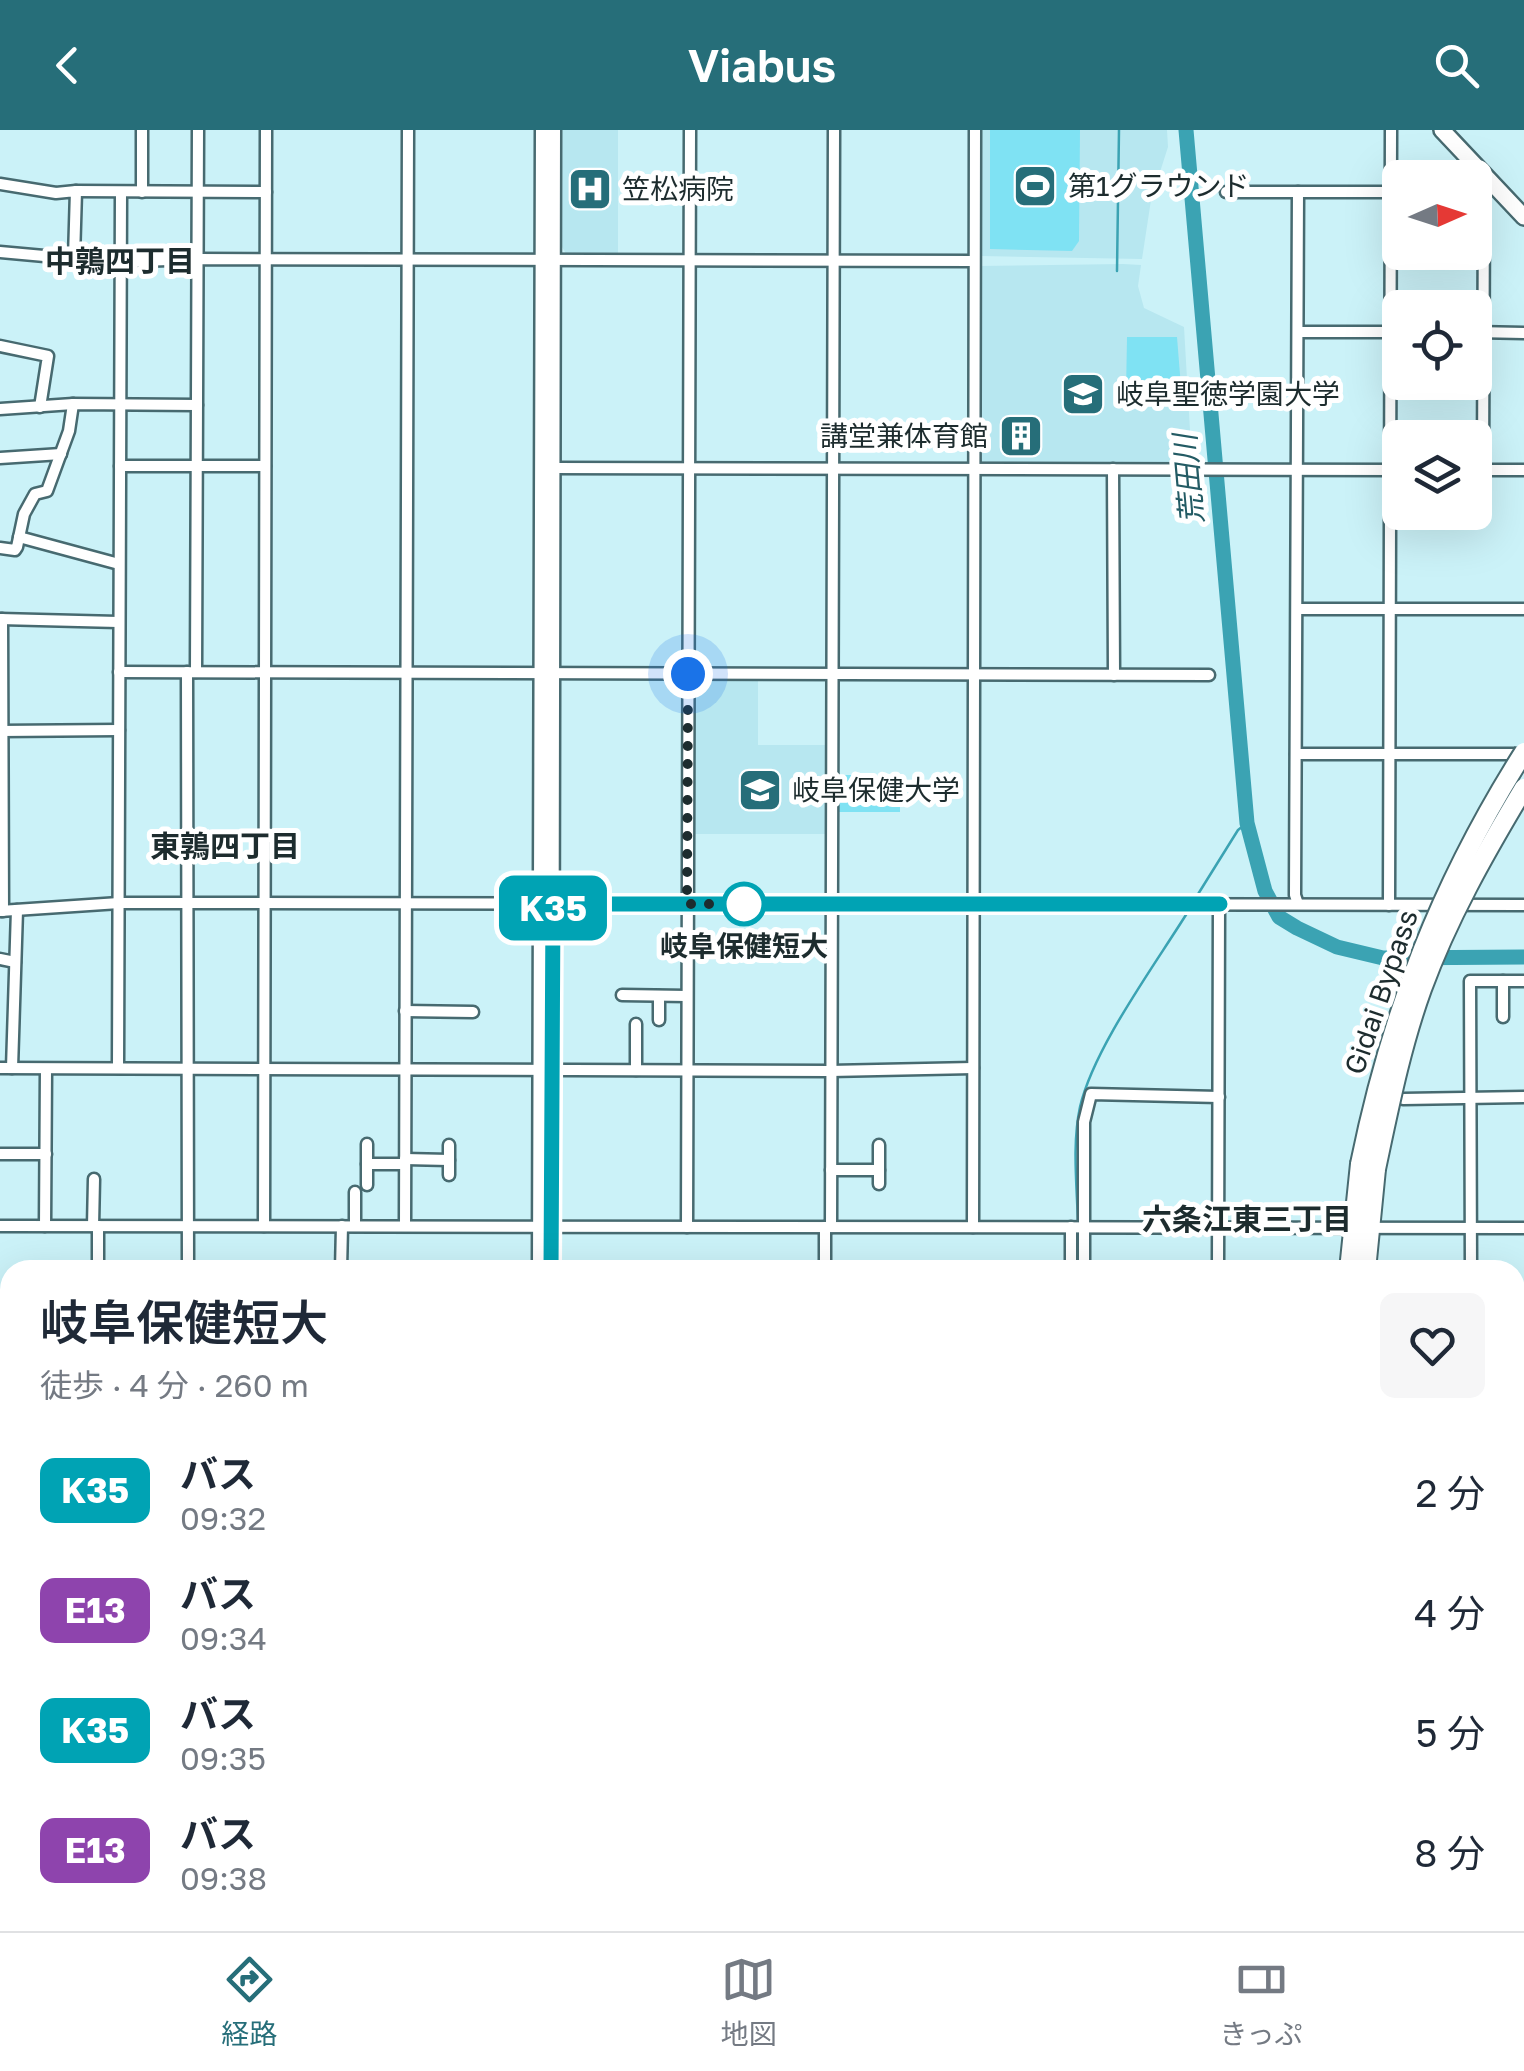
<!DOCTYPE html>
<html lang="ja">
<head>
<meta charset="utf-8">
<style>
	:root { --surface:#fff; --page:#f6f6f7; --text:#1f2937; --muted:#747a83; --line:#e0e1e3; --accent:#266e79 }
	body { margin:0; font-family:"Golos Text","Noto Sans JP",sans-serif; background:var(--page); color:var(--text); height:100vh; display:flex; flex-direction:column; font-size:38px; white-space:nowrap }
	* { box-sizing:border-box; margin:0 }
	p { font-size:32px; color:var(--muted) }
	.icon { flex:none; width:55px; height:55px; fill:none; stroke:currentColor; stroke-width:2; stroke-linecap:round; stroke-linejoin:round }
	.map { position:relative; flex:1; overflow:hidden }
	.sheet { position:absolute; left:0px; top:1130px; width:1525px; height:672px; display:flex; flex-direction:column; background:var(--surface); border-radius:30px 30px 0 0; box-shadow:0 10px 40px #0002 }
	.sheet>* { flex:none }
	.badge { padding:0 20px; border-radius:15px; font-size:35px; line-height:65px }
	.needle { width:65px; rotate:87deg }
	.fabs { position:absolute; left:1382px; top:30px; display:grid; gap:20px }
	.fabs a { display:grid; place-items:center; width:110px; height:110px; border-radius:15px; background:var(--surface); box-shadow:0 10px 40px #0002; font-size:50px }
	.you { position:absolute; width:50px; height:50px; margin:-25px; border:8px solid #fff; border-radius:50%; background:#1a73e8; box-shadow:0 0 0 15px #1a73e833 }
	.map>.badge { position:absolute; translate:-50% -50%; box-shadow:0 0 0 5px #fff }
	.round { display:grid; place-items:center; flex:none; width:105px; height:105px; border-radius:15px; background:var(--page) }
	.head { display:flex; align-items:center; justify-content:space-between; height:170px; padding:0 40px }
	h1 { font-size:48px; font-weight:600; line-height:75px }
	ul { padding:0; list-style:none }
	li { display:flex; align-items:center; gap:30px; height:120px; padding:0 40px }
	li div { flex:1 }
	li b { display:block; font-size:38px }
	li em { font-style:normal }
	li .badge { min-width:110px; font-weight:700; text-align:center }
	header { display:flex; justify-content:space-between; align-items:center; height:130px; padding:0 40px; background:var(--accent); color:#fff; font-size:45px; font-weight:600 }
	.menu { display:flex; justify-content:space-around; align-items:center; height:140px; border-top:2px solid var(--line); background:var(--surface); font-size:28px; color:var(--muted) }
	.menu a { display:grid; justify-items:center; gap:5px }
	.menu .current { color:var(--accent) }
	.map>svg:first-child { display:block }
	.built { fill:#b7e7f0 }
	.green { fill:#7fe2f3 }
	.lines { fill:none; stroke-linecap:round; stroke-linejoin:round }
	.stream { stroke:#3ba3b3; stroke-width:2.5 }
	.river { stroke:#3ba3b3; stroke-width:15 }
	.street-casing { stroke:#476a70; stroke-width:15 }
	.secondary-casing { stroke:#476a70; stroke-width:19 }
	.primary-casing { stroke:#476a70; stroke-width:20 }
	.highway-casing { stroke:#476a70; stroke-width:22 }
	.street { stroke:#fff; stroke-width:10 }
	.secondary { stroke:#fff; stroke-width:14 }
	.primary { stroke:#fff; stroke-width:15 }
	.highway { stroke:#fff; stroke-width:18 }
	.highway-bridge-casing { stroke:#476a70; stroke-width:22; stroke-linecap:butt }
	.highway-bridge { stroke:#fff; stroke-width:18 }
	.line-casing { stroke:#fff; stroke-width:22 }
	.line { stroke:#00a3b4; stroke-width:15 }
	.walk { stroke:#1d2c2e; stroke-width:10; stroke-dasharray:0 18 }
	.stop-dot { fill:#fff; stroke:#00a3b4; stroke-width:5 }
	.labels { text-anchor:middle; stroke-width:10; stroke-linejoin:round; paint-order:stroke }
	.poi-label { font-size:28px; fill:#1d2c2e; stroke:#fff; text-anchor:start }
	.stop-label { font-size:28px; font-weight:bold; fill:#1d2c2e; stroke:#fff }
	.street-label { font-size:28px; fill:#1d2c2e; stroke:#fff }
	.neighbourhood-label { font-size:30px; font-weight:bold; fill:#1d2c2e; stroke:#fff }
	.water-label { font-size:30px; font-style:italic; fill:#235b64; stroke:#fff }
</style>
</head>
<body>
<header><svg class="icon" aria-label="back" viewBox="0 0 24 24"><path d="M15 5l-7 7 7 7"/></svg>Viabus<svg class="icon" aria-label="search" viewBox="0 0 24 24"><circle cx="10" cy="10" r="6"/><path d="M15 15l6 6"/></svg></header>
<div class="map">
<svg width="1524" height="1801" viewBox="0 0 1524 1801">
	<rect width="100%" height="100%" fill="#cbf2f8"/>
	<g class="built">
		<path d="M562,0H618V126L568,127L562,117Z"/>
		<path d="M979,0H1167L1168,17L1151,70L1142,129L982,126L979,122Z"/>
		<path d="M1123,134L1141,135L1138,156L1144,178L1184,197L1192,335L980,333L978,331L979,136Z"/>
		<path d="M758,547V615H829L828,704H691L692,548Z"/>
	</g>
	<g class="green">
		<path d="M990,0H1080L1079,111L1072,121L990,119Z"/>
		<path d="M1127,207H1177L1181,257L1178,264L1126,263Z"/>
		<rect x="835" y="645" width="65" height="37"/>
	</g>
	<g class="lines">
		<g class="stream">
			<path d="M1117,141L1119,0"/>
			<path d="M1195,769L1238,700L1247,693"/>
			<path d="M1078,1094C1077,1056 1072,1014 1080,977C1094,917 1155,835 1189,780"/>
			<path d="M1078,1102V1140"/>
		</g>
		<path class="river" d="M1186,0L1247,693L1265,761L1279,787L1297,798L1337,817L1383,828L1524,827"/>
		<g class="street-casing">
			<g id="street">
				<path d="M0,54L56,63L76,61L74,128"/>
				<path d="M76,61L266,62"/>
				<path d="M142,62V0"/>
				<path d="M1226,62H1400"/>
				<path d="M0,122L110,132L198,129L974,131"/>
				<path d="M1298,202H1400"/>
				<path d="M1475,202L1524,203"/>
				<path d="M0,216L48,226L40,277"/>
				<path d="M0,279L73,274L197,275"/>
				<path d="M0,328L61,324"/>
				<path d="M120,336H265"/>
				<path d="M552,338L1400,340"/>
				<path d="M1113,339L1114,545"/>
				<path d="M1475,340H1524"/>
				<path d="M1483,340L1484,62"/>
				<path d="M19,407L119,434"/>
				<path d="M0,418L15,420L17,417L24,384L35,364L47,361L69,301L73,274"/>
				<path d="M1297,479H1524"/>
				<path d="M0,489L118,492"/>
				<path d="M2,489L3,781"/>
				<path d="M119,542L1209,545"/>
				<path d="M187,542L188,1140"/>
				<path d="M196,542L198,0"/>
				<path d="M0,601L119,600"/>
				<path d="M1296,624H1524"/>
				<path d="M1298,774L1295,765L1298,62"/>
				<path d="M1389,775L1391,0"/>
				<path d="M0,781L119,773H188L1524,775"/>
				<path d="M0,829L15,832"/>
				<path d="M1503,851V887"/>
				<path d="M622,865L687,866"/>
				<path d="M659,866V890"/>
				<path d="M405,881L473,882"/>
				<path d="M0,938L830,941L973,938"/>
				<path d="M12,938L17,780"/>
				<path d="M118,938L121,63"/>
				<path d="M636,940V894"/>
				<path d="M1403,969L1524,967"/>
				<path d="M0,1024H46"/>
				<path d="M405,1029L449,1030"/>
				<path d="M367,1034H405"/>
				<path d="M831,1040H879"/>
				<path d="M449,1045V1015"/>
				<path d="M879,1054V1015"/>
				<path d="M367,1055V1014"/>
				<path d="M355,1062V1096"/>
				<path d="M0,1096L1524,1098"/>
				<path d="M45,1096L46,939"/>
				<path d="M93,1096L94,1049"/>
				<path d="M264,1096L266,0"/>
				<path d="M405,1096L408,0"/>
				<path d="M687,1097L690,0"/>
				<path d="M825,1097V1140"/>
				<path d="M831,1097L834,0"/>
				<path d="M973,1097L975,0"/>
				<path d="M1071,1097V1140"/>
				<path d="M98,1140V1096"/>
				<path d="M341,1140L342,1096"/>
				<path d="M1084,1140V992L1091,964L1219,967"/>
				<path d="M1218,1140L1219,774"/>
				<path d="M1471,1140L1470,851H1524"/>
				<path d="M0,1216H10"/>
				<path d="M1515,1218H1524"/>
				<path d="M0,1336H10"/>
				<path d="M1515,1337H1524"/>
				<path d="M1515,1610H1524"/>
				<path d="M0,1678H10"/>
				<path d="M1515,1733H1524"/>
				<path d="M261,1792V1801"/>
				<path d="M824,1792V1801"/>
				<path d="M1509,1792V1801"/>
				<path d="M46,1801V1792"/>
				<path d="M188,1801V1792"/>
				<path d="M403,1801V1792"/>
				<path d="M684,1801V1792"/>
				<path d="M962,1801L963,1792"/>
				<path d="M1071,1801V1792"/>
				<path d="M1212,1801V1792"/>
			</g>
		</g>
		<g class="secondary-casing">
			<g id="secondary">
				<path d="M540,1140L543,0"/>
				<path d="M551,1140L553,0"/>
				<path d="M1515,1461H1524"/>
				<path d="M0,1466H10"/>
				<path d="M1515,1477L1524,1476"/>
				<path d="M539,1801V1792"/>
			</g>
		</g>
		<g class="primary-casing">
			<path id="primary" d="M1442,0L1524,87"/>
		</g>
		<g class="highway-casing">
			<g id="highway">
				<path d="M1349,1140L1360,1034"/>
				<path d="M1366,1140L1376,1039"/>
				<path d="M1371,1792V1801"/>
				<path d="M1331,1801L1332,1792"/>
			</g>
		</g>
		<use href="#street" class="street"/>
		<use href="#secondary" class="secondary"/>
		<use href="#primary" class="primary"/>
		<use href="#highway" class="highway"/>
		<g class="highway-bridge-casing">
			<g id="highway-bridge">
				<path d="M1360,1034C1391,882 1441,753 1524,622"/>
				<path d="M1376,1039C1389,978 1401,917 1422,859C1448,788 1485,723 1524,658"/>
			</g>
		</g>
		<use href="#highway-bridge" class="highway-bridge"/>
	</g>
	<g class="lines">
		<g class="line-casing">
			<path id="line" d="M551,1140L553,774H1220"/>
		</g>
		<use href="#line" class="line"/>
		<path class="walk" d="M688,544L687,774H759H744"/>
	</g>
	<defs>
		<g id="stadium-square" transform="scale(2.25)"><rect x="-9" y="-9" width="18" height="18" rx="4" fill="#266e79" stroke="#fff"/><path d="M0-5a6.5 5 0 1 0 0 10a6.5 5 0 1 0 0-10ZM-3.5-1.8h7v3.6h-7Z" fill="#fff"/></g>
		<g id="hospital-square" transform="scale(2.25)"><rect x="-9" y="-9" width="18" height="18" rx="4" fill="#266e79" stroke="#fff"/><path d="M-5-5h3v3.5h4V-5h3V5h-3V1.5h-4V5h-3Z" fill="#fff"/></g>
		<g id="university-square" transform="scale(2.25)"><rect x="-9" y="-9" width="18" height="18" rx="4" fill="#266e79" stroke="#fff"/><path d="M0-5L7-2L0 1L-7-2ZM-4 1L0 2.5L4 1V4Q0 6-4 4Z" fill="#fff"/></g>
		<g id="building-square" transform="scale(2.25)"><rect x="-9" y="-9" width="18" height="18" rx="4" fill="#266e79" stroke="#fff"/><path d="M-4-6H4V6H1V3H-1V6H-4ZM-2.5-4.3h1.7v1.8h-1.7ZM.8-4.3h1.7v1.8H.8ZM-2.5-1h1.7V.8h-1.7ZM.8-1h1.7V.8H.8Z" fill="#fff"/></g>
	</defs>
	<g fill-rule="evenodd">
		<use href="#stadium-square" x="1035" y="56"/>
		<use href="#hospital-square" x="590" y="59"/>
		<use href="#university-square" x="1083" y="264"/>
		<use href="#building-square" x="1021" y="306"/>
		<use href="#university-square" x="760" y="660"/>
	</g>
	<circle class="stop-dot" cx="744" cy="774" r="20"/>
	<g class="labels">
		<g class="poi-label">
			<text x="1068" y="66">第1グラウンド</text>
			<text x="622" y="69">笠松病院</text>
			<text x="1116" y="274">岐阜聖徳学園大学</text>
			<text x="988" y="316" text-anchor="end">講堂兼体育館</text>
			<text x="792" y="670">岐阜保健大学</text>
		</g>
		<g class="stop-label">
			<text x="744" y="826">岐阜保健短大</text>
		</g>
		<g class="street-label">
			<text transform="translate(1381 862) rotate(-71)" y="10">Gidai Bypass</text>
		</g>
		<g class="neighbourhood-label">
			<text x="120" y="142">中鶉四丁目</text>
			<text x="225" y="727">東鶉四丁目</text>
			<text x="1247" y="1100">六条江東三丁目</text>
		</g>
		<g class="water-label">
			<text transform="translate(1189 349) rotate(-95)" y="10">荒田川</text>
		</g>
	</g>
</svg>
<div class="fabs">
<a><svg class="needle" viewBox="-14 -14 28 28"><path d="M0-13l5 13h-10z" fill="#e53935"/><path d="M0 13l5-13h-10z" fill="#747a83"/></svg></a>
<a><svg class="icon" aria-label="locate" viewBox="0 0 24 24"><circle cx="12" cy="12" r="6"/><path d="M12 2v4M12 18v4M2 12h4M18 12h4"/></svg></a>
<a><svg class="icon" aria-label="layers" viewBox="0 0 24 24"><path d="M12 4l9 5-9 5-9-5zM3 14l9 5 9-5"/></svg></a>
</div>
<div class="you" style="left:688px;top:544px"></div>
<b class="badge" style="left:553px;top:778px;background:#00a3b4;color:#fff">K35</b>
<section class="sheet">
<div class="head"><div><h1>岐阜保健短大</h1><p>徒歩 · 4 分 · 260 m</p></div><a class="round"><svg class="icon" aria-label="heart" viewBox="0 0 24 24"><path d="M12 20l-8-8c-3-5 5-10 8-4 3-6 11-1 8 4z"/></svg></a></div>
<ul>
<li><span class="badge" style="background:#00a3b4;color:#fff">K35</span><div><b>バス</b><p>09:32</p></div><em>2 分</em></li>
<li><span class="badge" style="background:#8e44ad;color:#fff">E13</span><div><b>バス</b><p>09:34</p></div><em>4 分</em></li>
<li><span class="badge" style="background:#00a3b4;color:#fff">K35</span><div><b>バス</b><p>09:35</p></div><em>5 分</em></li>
<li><span class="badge" style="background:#8e44ad;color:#fff">E13</span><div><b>バス</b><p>09:38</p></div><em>8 分</em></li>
</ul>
</section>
</div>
<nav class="menu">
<a class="current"><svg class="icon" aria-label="directions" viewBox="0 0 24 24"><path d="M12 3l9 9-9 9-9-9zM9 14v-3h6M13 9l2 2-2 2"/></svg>経路</a>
<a><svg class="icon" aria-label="map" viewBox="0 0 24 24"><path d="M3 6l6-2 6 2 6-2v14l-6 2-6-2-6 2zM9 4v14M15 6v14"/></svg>地図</a>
<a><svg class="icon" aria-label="tickets" viewBox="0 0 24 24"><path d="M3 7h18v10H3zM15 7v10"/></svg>きっぷ</a>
</nav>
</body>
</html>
